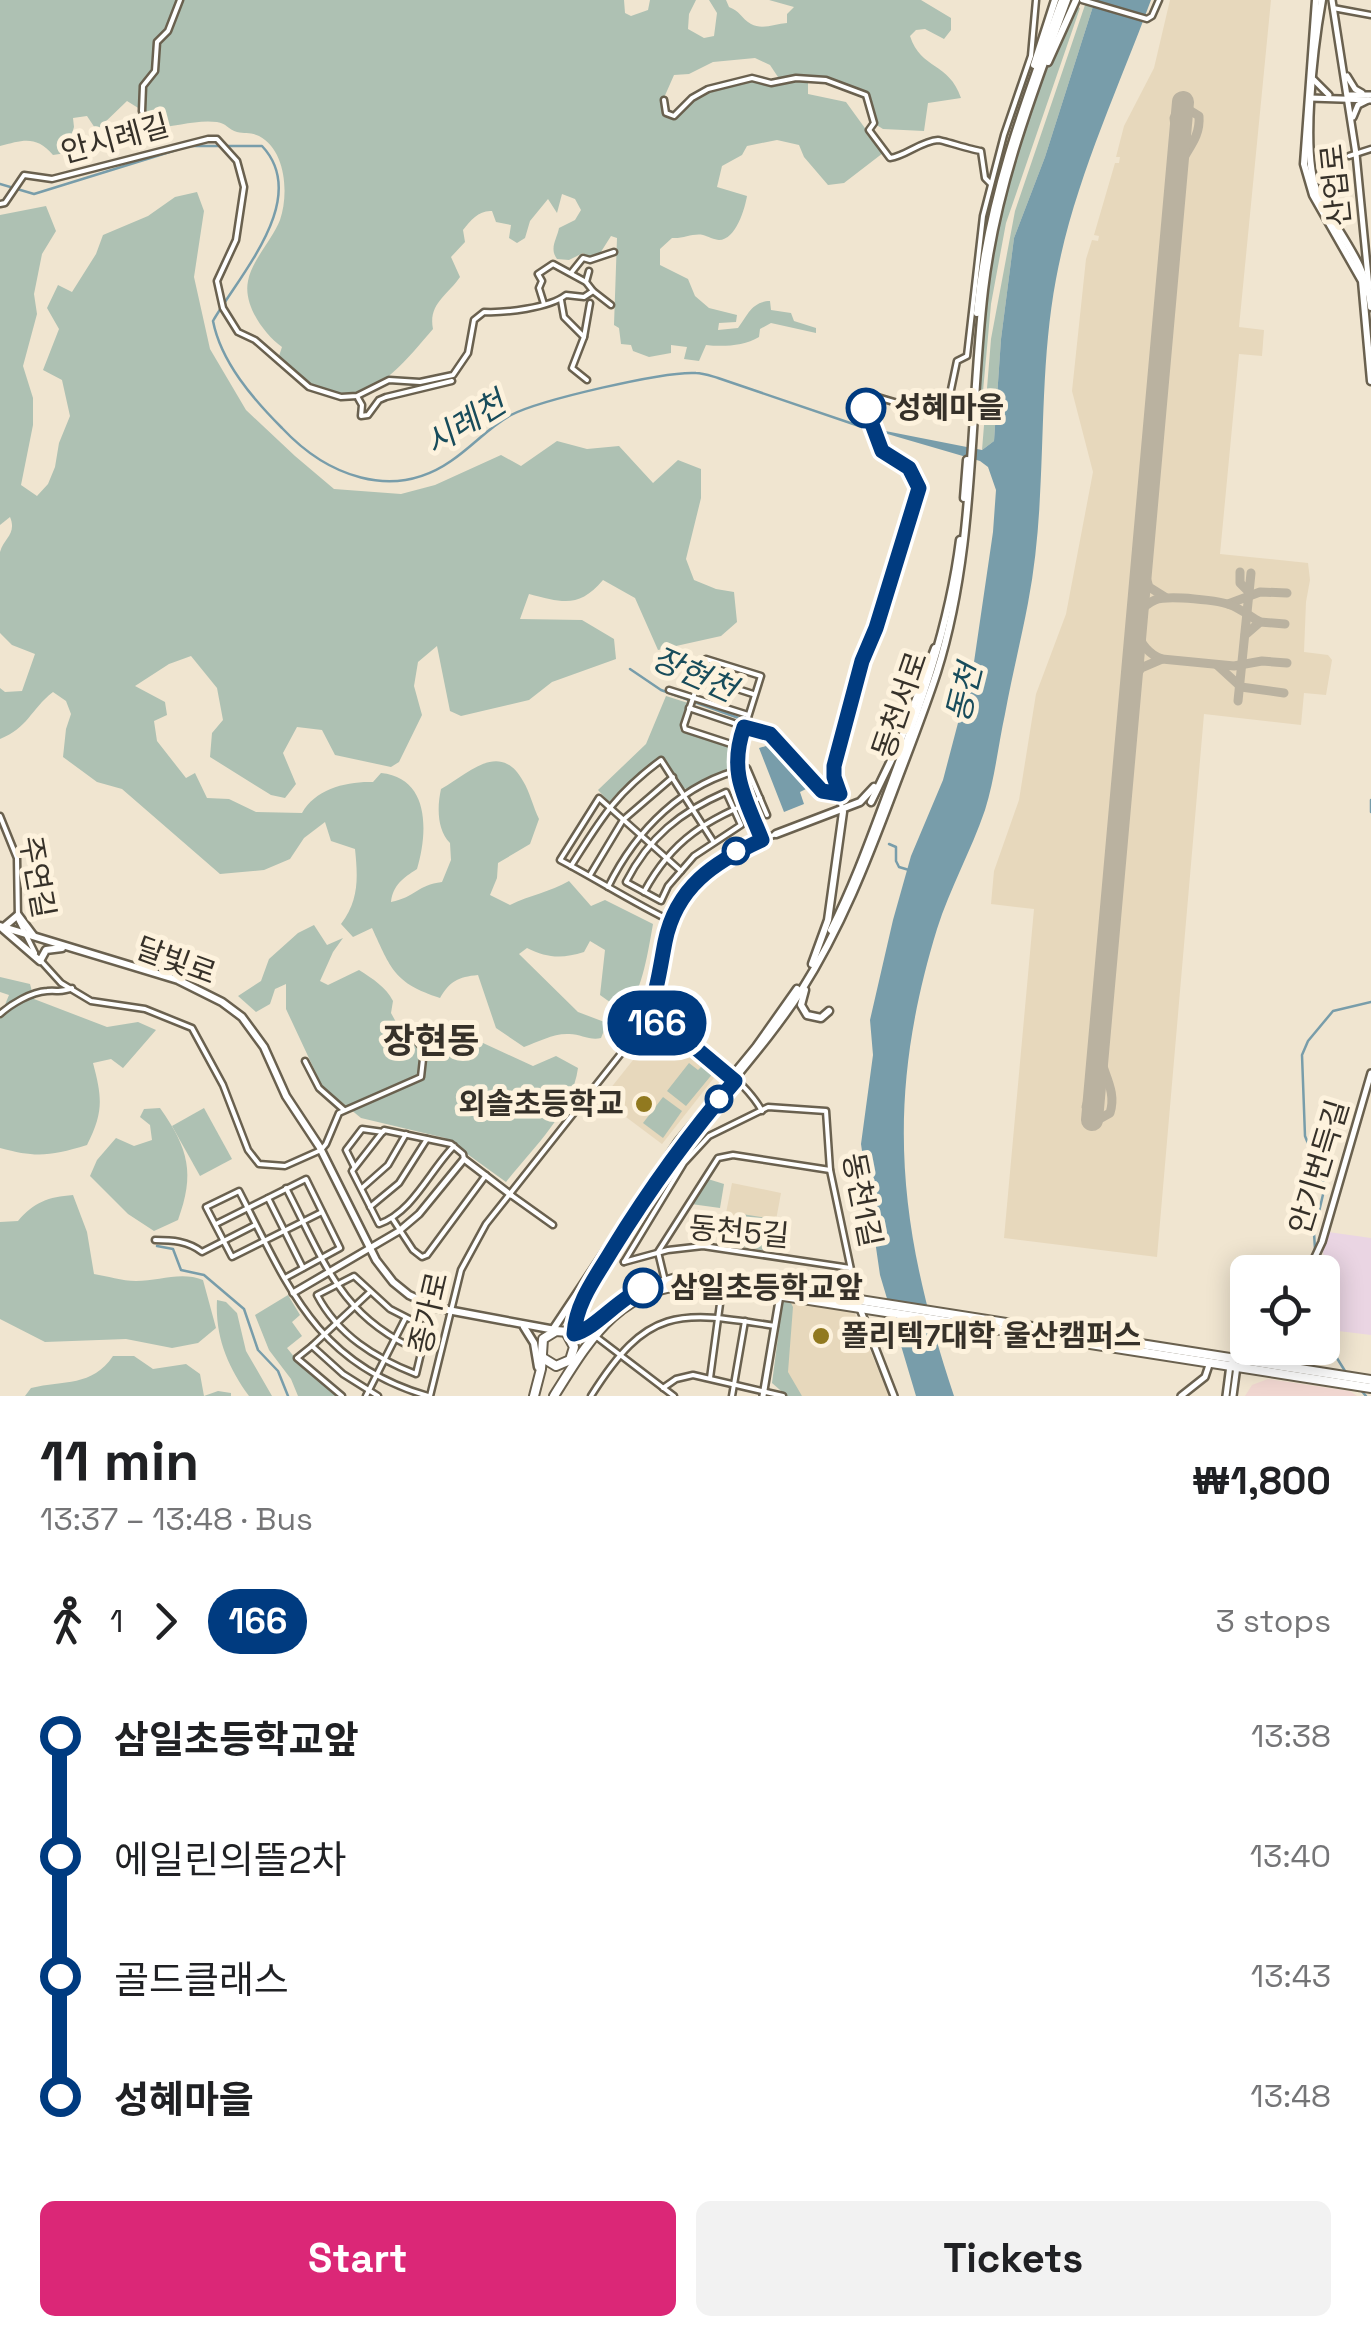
<!DOCTYPE html>
<html lang="en">
<head>
<meta charset="utf-8">
<style>
	:root { --surface:#fff; --page:#f2f2f2; --text:#202124; --muted:#757577; --accent:#db2777 }
	body { margin:0; font-family:"Space Grotesk","Noto Sans KR",sans-serif; background:var(--page); color:var(--text); height:100vh; display:flex; flex-direction:column; font-size:38px; white-space:nowrap }
	* { box-sizing:border-box; margin:0 }
	p { font-size:32px; color:var(--muted) }
	.icon { flex:none; width:55px; height:55px; fill:none; stroke:currentColor; stroke-width:2; stroke-linecap:round; stroke-linejoin:round }
	.map { position:relative; height:1396px; overflow:hidden }
	.details { display:flex; flex-direction:column; background:var(--surface); flex:1 }
	.details>* { flex:none }
	.badge { padding:0 20px; border-radius:32px; font-size:35px; line-height:65px }
	.tools { position:absolute; left:1230px; top:1255px; display:grid; gap:20px }
	.tools a { display:grid; place-items:center; width:110px; height:110px; border-radius:15px; background:var(--surface); box-shadow:0 5px 25px #0003; font-size:50px }
	.map>.badge { position:absolute; translate:-50% -50%; box-shadow:0 0 0 5px #fff }
	.legs { display:flex; align-items:center; gap:15px; height:110px; padding:0 40px; font-size:32px }
	.legs p { margin-inline-start:auto }
	.overview { display:flex; align-items:center; justify-content:space-between; height:170px; padding:0 40px }
	h1 { font-size:55px; font-weight:800; line-height:75px }
	.primary-button { display:flex; gap:20px; margin-top:auto; padding:20px 40px }
	.primary-button a { flex:1; height:115px; border-radius:15px; background:var(--accent); color:#fff; font-size:40px; font-weight:800; line-height:115px; text-align:center }
	.primary-button a+a { background:var(--page); color:var(--text) }
	ul { padding:0 40px; list-style:none }
	li { display:flex; align-items:center; gap:35px; height:120px; font-size:38px }
	li i { display:grid; place-items:center; width:15px; height:100%; margin:0 12px; background:currentColor }
	li i::after { content:''; width:25px; height:25px; margin:-12px; border:8px solid; border-radius:50%; background:var(--surface) }
	li p { margin-inline-start:auto }
	li:first-child i { background:linear-gradient(#0000 50%,currentColor 0) }
	li:last-child i { background:linear-gradient(currentColor 50%,#0000 0) }
	.map>svg:first-child { display:block }
	.commercial { fill:#f0d6d0 }
	.built { fill:#e7d8bc }
	.medical { fill:#ead5e3 }
	.green { fill:#aec1b3; fill-rule:evenodd }
	.water { fill:#789daa }
	.lines { fill:none; stroke-linecap:round; stroke-linejoin:round }
	.stream { stroke:#789daa; stroke-width:2.5 }
	.taxiway { stroke:#bab2a0; stroke-width:9 }
	.runway { stroke:#bab2a0; stroke-width:22 }
	.minor-casing { stroke:#6a614f; stroke-width:9 }
	.tertiary-casing { stroke:#6a614f; stroke-width:10 }
	.secondary-casing { stroke:#6a614f; stroke-width:11 }
	.primary-casing { stroke:#6a614f; stroke-width:12 }
	.minor { stroke:#fff; stroke-width:4 }
	.tertiary { stroke:#fff; stroke-width:5 }
	.secondary { stroke:#fff; stroke-width:6 }
	.primary { stroke:#fff; stroke-width:8 }
	.line-1-casing { stroke:#fff; stroke-width:22 }
	.line-1 { stroke:#003b80; stroke-width:15 }
	.stop-1-dot { fill:#fff; stroke:#003b80; stroke-width:5 }
	.poi-dot { fill:#91791f; stroke:#fdf2dd; stroke-width:4 }
	.labels { text-anchor:middle; stroke-width:10; stroke-linejoin:round; paint-order:stroke }
	.street-label { font-size:30px; fill:#363129; stroke:#fdf2dd }
	.stop-label { font-size:30px; font-weight:bold; fill:#363129; stroke:#fdf2dd; text-anchor:start }
	.poi-label { font-size:30px; font-weight:bold; fill:#363129; stroke:#fdf2dd; text-anchor:end }
	.water-label { font-size:32px; font-style:italic; fill:#184c5b; stroke:#fdf2dd }
	.quarter-label { font-size:35px; font-weight:bold; fill:#363129; stroke:#fdf2dd }
</style>
</head>
<body>
<div class="map">
<svg width="1371" height="1396" viewBox="0 0 1371 1396">
	<rect width="100%" height="100%" fill="#f0e5d0"/>
	<path class="commercial" d="M1268,1379L1350,1391L1357,1396H1245L1252,1385Z"/>
	<g class="built">
		<path d="M1170,0H1271L1239,327L1264,330L1262,356L1239,354L1220,554L1308,563L1310,580L1306,602L1304,652L1328,655L1332,660L1326,695L1304,693L1301,725L1204,714L1157,1257L1004,1238L1034,909L991,904L994,871L1019,800L1036,694L1066,614L1093,472L1072,391L1086,259L1092,240L1098,241L1099,236L1094,235L1115,163H1119L1120,157H1116L1124,126L1154,68Z"/>
		<path d="M657,1030L693,1052L717,1074L662,1144L602,1099Z"/>
		<path d="M732,1183L781,1193L770,1253L723,1246L720,1243Z"/>
		<path d="M783,1299L853,1309L889,1396H802L775,1362Z"/>
	</g>
	<path class="medical" d="M1328,1232L1371,1238V1335L1330,1330L1323,1250Z"/>
	<g class="green">
		<path d="M0,0H624L625,13L631,16L648,10L650,0H696L689,14L688,29L704,38L714,36L717,13L709,0H726L729,7C740,11 741,18 751,24C762,30 775,24 787,23V14L794,7L769,0H921L951,18V30L944,39L925,29L916,30L910,36C921,70 949,62 961,98L928,103L924,131L883,129L875,124L866,94L835,81L808,78V94L846,102L883,153L844,183L828,185L804,157L799,145L777,140L747,146L742,155L722,166L717,187L747,196C745,208 736,240 719,240C715,240 707,236 703,235C693,233 683,239 672,238L660,249V265L688,279L695,296L709,308L737,315L736,322L719,323L718,330L738,328C747,316 752,301 770,301L771,310L791,313L794,321L816,328V333L771,323L760,329L759,337C744,346 723,347 706,345L699,361L684,359L687,347L671,345V353L649,357L633,351L631,345L621,344L619,328L614,325L617,238L611,236L599,255L589,259L583,253L569,260L557,259C549,248 557,239 559,228L575,220L581,210L575,199L562,194L557,213L548,199L530,221L525,238L517,243L509,238L511,225L496,222L492,211C479,210 471,220 463,230L465,242L451,257L460,277C447,296 428,304 433,329C401,366 364,417 309,385C298,379 288,367 278,359L282,347C264,334 243,305 248,281C252,260 272,240 280,220C289,194 286,150 259,136C251,132 245,134 237,132C229,130 226,123 217,122C194,119 171,129 148,127L143,111L127,101L100,127L95,128L87,116L73,118L74,127L66,153L53,155C36,135 23,140 0,146ZM755,58L770,65L780,80L764,83L750,79L707,91L692,99L675,117L664,112L663,100L674,75L689,74L713,62Z"/>
		<path d="M1086,0H1095L1045,157L1014,238L1001,339L994,441L982,450L991,339L1015,211L1085,5H1093Z"/>
		<path d="M1076,6L1080,8L1006,223L991,304L981,413L976,430C983,340 987,250 1012,163C1028,109 1052,58 1076,6Z"/>
		<path d="M197,192L204,211L194,277L210,349L246,410L295,456L334,489L401,494L435,485L501,455L521,466L557,441L587,449L619,446L653,483L678,460L701,469V498L686,559L694,580L716,589L734,592L737,622L721,636L658,650L635,598L603,580C579,608 564,603 529,594L520,619L582,620L614,639L616,659L552,682L529,700L461,716L450,711L437,646L418,662L414,686L422,715L399,762L391,767L335,755L322,730L297,727L283,753L296,784L285,798L271,795L210,757L212,733L223,720L217,688L191,656L169,664L135,686L165,702L167,715L154,721L157,741L186,778L195,773L207,798L229,799L256,812L302,813C315,789 347,781 373,782L381,773C430,778 428,832 417,869C403,878 393,885 391,902C416,897 417,885 442,882L451,860L450,843C437,830 437,807 441,789C469,773 500,740 523,781C530,792 533,807 539,819L530,844L498,863L497,878L490,895L510,905C530,895 550,892 569,881L591,906L605,900L653,924C648,952 643,986 628,1009L614,1005L600,995L605,950L590,941L584,952C562,959 547,958 527,948L519,954L578,1012L607,1023L601,1038C589,1041 580,1033 567,1034C552,1034 538,1042 524,1047L496,1028L478,975C458,977 450,981 440,998C394,983 391,969 372,928L353,937L341,924C359,900 358,878 355,849L331,841L325,822L304,838L290,859L264,870L220,874L122,789L97,782L63,757L66,729L71,714L66,701L53,692C30,710 28,728 0,739V688L5,692L22,691L35,654L12,645L0,633C0,613 0,570 0,552C4,538 17,534 10,517L0,525V215L46,206L56,231L42,254L34,294L37,314L23,366L33,398V425L21,485L37,496L48,484L55,467L59,443L70,416L62,380L43,370L59,329L47,308L58,285L72,292L96,254L103,235L148,216L175,197Z"/>
		<path d="M666,696L688,703L680,730L733,748L732,769L687,789L683,788L663,757L623,787L609,802L598,790L646,744Z"/>
		<path d="M314,925L327,945L343,938L333,952L320,981L328,985L359,970C373,979 386,987 393,1001L391,1013L408,1044L483,1043L533,1066L556,1056L578,1068C572,1112 533,1148 506,1182L445,1138L361,1118L322,1086L286,1009V984L275,989L270,1004L256,1012L238,996L261,981L269,959L298,933Z"/>
		<path d="M0,977L30,984L34,999L107,1027L138,1022L156,1030L123,1068L111,1059L93,1063C102,1097 104,1112 87,1145C51,1156 36,1158 0,1148V1017L9,995L0,992Z"/>
		<path d="M689,1063L698,1070L704,1064L714,1072L686,1106L667,1091Z"/>
		<path d="M663,1097L682,1111L663,1138L643,1123Z"/>
		<path d="M160,1108C189,1149 195,1174 178,1220L154,1231L128,1214L90,1176L97,1160L116,1138L134,1146L152,1140L150,1125L140,1117L144,1109Z"/>
		<path d="M204,1108L232,1159L200,1176L172,1126Z"/>
		<path d="M708,1179L724,1184L720,1208L691,1204Z"/>
		<path d="M73,1195L87,1232L94,1274C107,1276 122,1281 136,1281C159,1281 181,1271 203,1280L216,1328L198,1343L172,1348L126,1339L45,1342L0,1319V1222L18,1221C34,1202 48,1197 73,1195Z"/>
		<path d="M742,1214L773,1219L767,1251L733,1245L737,1218Z"/>
		<path d="M288,1295L300,1315L292,1322L302,1336L287,1348L304,1369L338,1396H298L291,1379L269,1350L255,1315Z"/>
		<path d="M783,1299L790,1301L793,1307L788,1372L802,1396H787L772,1383Z"/>
		<path d="M217,1300L226,1302L237,1313L246,1351L272,1396H249C228,1367 215,1337 217,1300Z"/>
		<path d="M113,1356H134L153,1369L186,1364L200,1374L204,1396L218,1391L231,1393V1396H25L31,1388C64,1380 92,1387 113,1356Z"/>
	</g>
	<g class="water">
		<path d="M1095,0H1151C1117,92 1074,182 1056,279C1036,386 1049,495 1028,603C1021,640 1012,676 1005,714C998,746 995,778 985,810C971,851 950,888 937,929C884,1102 898,1228 954,1396H916L880,1275L861,1144L873,1055L870,1020L893,920L911,856L943,780L974,662L993,532L996,490L988,467L980,461L860,426L982,450L994,441L1001,339L1014,238L1045,157Z"/>
		<path d="M766,746L803,781L806,789L800,792L804,804L784,812L759,748Z"/>
	</g>
	<g class="lines">
		<g class="stream">
			<path d="M0,184L34,194L189,146H262C311,198 240,274 213,321C221,362 253,399 282,428C326,475 392,502 451,461C472,447 489,427 511,415C540,400 664,371 696,373C703,373 711,376 718,378L862,427"/>
			<path d="M630,669L661,690L769,729L820,783L834,791"/>
			<path d="M1371,800V812"/>
			<path d="M889,844L896,847V861L899,867L909,870"/>
			<path d="M157,1246L173,1249L181,1270L204,1275L244,1309L258,1350L278,1371L288,1396"/>
			<path d="M1315,1249L1314,1233L1325,1186L1305,1136L1302,1055L1308,1041L1333,1011L1371,1002"/>
			<path d="M1316,1257L1317,1272"/>
			<path d="M1322,1334L1345,1371"/>
			<path d="M1360,1389L1366,1396"/>
		</g>
		<g class="taxiway">
			<path d="M1176,176C1181,153 1201,142 1199,116L1186,108L1178,109L1174,118L1178,153"/>
			<path d="M1142,565L1149,587L1165,597"/>
			<path d="M1240,572V583L1249,592"/>
			<path d="M1228,604L1260,592L1287,593"/>
			<path d="M1245,635L1260,622L1285,624"/>
			<path d="M1162,659C1137,651 1124,613 1155,600C1167,595 1221,600 1233,606C1242,610 1251,617 1260,622"/>
			<path d="M1217,665L1241,687L1284,693"/>
			<path d="M1131,684L1141,668L1162,659L1234,666L1262,661L1287,663"/>
			<path d="M1238,701L1251,573"/>
			<path d="M1097,1071L1086,1107L1092,1117L1101,1118L1110,1113C1118,1088 1099,1070 1099,1046"/>
		</g>
		<path class="runway" d="M1092,1120L1183,102"/>
		<g class="minor-casing">
			<g id="minor">
				<path d="M1082,0L1147,19L1152,16L1159,0"/>
				<path d="M1333,8L1371,15"/>
				<path d="M664,100L666,113L674,116L692,98L708,89L752,78L771,83L796,78L826,80L866,95L874,123L869,130L890,158C906,156 921,141 938,140C942,140 972,150 981,151L985,178L991,184"/>
				<path d="M147,128L142,111L143,86L155,71L157,42L168,31L180,0"/>
				<path d="M1349,156L1371,149"/>
				<path d="M0,204L5,203L24,175L52,179L208,139H217L237,161L244,187L236,240L217,281L223,308L238,332L255,340L309,387L341,397L357,396L389,380L420,382L453,375L468,353L474,320L484,312C505,313 549,308 566,295L584,297L593,291L586,282L553,264L538,274L542,281L539,288L544,304"/>
				<path d="M571,273L583,258L590,260L614,252"/>
				<path d="M586,282L589,271"/>
				<path d="M593,291L611,305"/>
				<path d="M561,300L564,317L584,337L572,368L587,380"/>
				<path d="M584,337L590,303"/>
				<path d="M358,398L362,405L361,416L368,415L379,400L386,397L452,381"/>
				<path d="M700,677L753,694"/>
				<path d="M669,690L748,715"/>
				<path d="M689,708L769,735L822,791L840,794"/>
				<path d="M737,746L685,729L684,725L706,659L761,676L735,759L737,777L762,840"/>
				<path d="M726,792L741,825L694,856L668,886L661,901L626,882C649,837 680,812 726,792Z"/>
				<path d="M842,809L834,766L862,661L876,628L919,488L909,468L882,451L862,393C887,398 925,417 948,404L957,361L967,356L983,216L1004,135L1031,56L1036,0"/>
				<path d="M0,816L17,858L18,919L35,953"/>
				<path d="M571,866C601,819 614,795 661,760L713,841"/>
				<path d="M590,875L623,820L673,777"/>
				<path d="M608,887C636,830 683,782 747,768L767,815"/>
				<path d="M644,892C673,838 706,821 760,798"/>
				<path d="M671,921C632,902 598,880 560,860L599,798L681,871"/>
				<path d="M41,961L61,983L91,1001L145,1009L192,1028L223,1085L248,1150L259,1164L285,1166L321,1150L326,1144L339,1113L421,1077L424,1050L413,1036"/>
				<path d="M0,1014C11,1004 31,992 47,991C58,990 62,993 72,988"/>
				<path d="M646,1018C681,1034 743,1076 762,1111"/>
				<path d="M424,1050L456,1039"/>
				<path d="M305,1061L319,1088L344,1110"/>
				<path d="M454,1146C430,1170 413,1212 379,1224L352,1171L384,1130L451,1144L463,1154L464,1159"/>
				<path d="M354,1166L346,1150L362,1129L383,1132"/>
				<path d="M286,1188C324,1261 340,1317 420,1351"/>
				<path d="M362,1188L388,1165L406,1134"/>
				<path d="M511,1195L553,1225"/>
				<path d="M268,1198L303,1268"/>
				<path d="M370,1207L399,1183L427,1139"/>
				<path d="M322,1212L232,1257L206,1207L239,1191C288,1286 316,1364 428,1396"/>
				<path d="M392,1218L413,1250L422,1257L427,1255L486,1175"/>
				<path d="M216,1224L306,1179L340,1248L285,1278"/>
				<path d="M155,1240C172,1240 188,1241 202,1252L255,1225"/>
				<path d="M624,1262L684,1163L709,1136L768,1107L826,1111L830,1170L857,1298"/>
				<path d="M624,1262L668,1250L703,1246L850,1268"/>
				<path d="M354,1276L390,1309L427,1328L416,1374C375,1358 338,1335 317,1295Z"/>
				<path d="M665,1281L658,1252L718,1158L733,1155L830,1170"/>
				<path d="M594,1335L674,1396"/>
				<path d="M312,1346L370,1292"/>
				<path d="M710,1378L722,1289"/>
				<path d="M663,1388L676,1379L693,1375L783,1396"/>
				<path d="M342,1396L297,1358L312,1346L343,1374L378,1396"/>
				<path d="M366,1396L405,1319"/>
				<path d="M430,1396L461,1270L486,1224L638,1032C655,1004 659,974 665,943C677,882 722,855 776,834"/>
				<path d="M591,1396C647,1307 677,1310 775,1326"/>
				<path d="M732,1396L745,1321"/>
			</g>
		</g>
		<g class="tertiary-casing">
			<g id="tertiary">
				<path d="M1332,0L1356,154L1369,287"/>
				<path d="M1347,76L1355,89L1362,93"/>
				<path d="M1314,80L1329,95"/>
				<path d="M1349,95H1371"/>
				<path d="M1310,98L1371,100"/>
				<path d="M1353,117L1358,105L1368,100"/>
				<path d="M1308,1272L1322,1242L1371,1073"/>
				<path d="M293,1293L399,1231L419,1214L464,1159L511,1195"/>
				<path d="M859,1306L894,1396"/>
				<path d="M763,1396L780,1295"/>
				<path d="M1181,1396L1205,1377L1210,1362"/>
				<path d="M1226,1396L1230,1365L1248,1344"/>
				<path d="M1233,1396L1237,1366"/>
			</g>
		</g>
		<g class="secondary-casing">
			<g id="secondary">
				<path d="M1316,0L1304,164L1313,195L1362,281L1371,381"/>
				<path d="M1322,0C1314,45 1300,156 1318,194C1337,233 1367,263 1371,307"/>
				<path d="M1048,62L1076,0"/>
				<path d="M1034,65L1055,0"/>
				<path d="M977,313C987,202 1024,103 1062,0"/>
				<path d="M964,498L967,460"/>
				<path d="M871,802L900,742L935,648"/>
				<path d="M776,834L860,802L874,787"/>
				<path d="M0,926L178,980L222,1002L242,1017L264,1047L286,1096L319,1146L376,1260L393,1282L409,1295L437,1308L555,1330"/>
				<path d="M5,926L18,915L33,935"/>
				<path d="M3,929L40,961L46,950L62,948"/>
				<path d="M831,930C854,885 871,837 889,789C920,707 949,627 960,540"/>
				<path d="M812,964L828,920L843,812"/>
				<path d="M805,990L801,1005L807,1015L821,1018L829,1011"/>
				<path d="M524,1327L534,1343L538,1367"/>
				<path d="M552,1331L678,1142L756,1047L797,989"/>
				<path d="M574,1345L575,1320L579,1305C613,1247 649,1187 690,1134C727,1085 768,1042 801,991C841,928 867,861 893,792C908,752 924,712 937,672C976,548 969,417 984,290C996,188 1032,95 1067,0"/>
			</g>
		</g>
		<g class="primary-casing">
			<g id="primary">
				<path d="M543,1358L556,1366L570,1360L574,1347L567,1334"/>
				<path d="M534,1396L541,1369L543,1339L556,1331L580,1333L618,1302L647,1287L676,1278L713,1277L1371,1380"/>
				<path d="M554,1396C592,1335 620,1287 700,1283L1371,1388"/>
			</g>
		</g>
		<use href="#minor" class="minor"/>
		<use href="#tertiary" class="tertiary"/>
		<use href="#secondary" class="secondary"/>
		<use href="#primary" class="primary"/>
	</g>
	<g class="lines">
		<g class="line-1-casing">
			<path id="line-1" d="M643,1288C618,1299 595,1329 574,1334C576,1302 596,1277 612,1250C649,1190 689,1134 735,1081L686,1040L646,1018C657,994 660,968 665,942C676,887 714,862 762,840C745,797 728,773 744,727L770,734L822,791L840,794L834,777V766L862,661L876,628L919,488L909,468L882,451L866,408"/>
		</g>
		<use href="#line-1" class="line-1"/>
	</g>
	<g class="stop-1-dot">
		<circle cx="866" cy="408" r="18"/>
		<circle cx="736" cy="851" r="12"/>
		<circle cx="719" cy="1099" r="12"/>
		<circle cx="643" cy="1288" r="18"/>
	</g>
	<g class="poi-dot">
		<circle cx="644" cy="1104" r="10"/>
		<circle cx="821" cy="1336" r="10"/>
	</g>
	<g class="labels">
		<g class="street-label">
			<text transform="translate(115 139) rotate(-15)" y="10">안시례길</text>
			<text transform="translate(1336 185) rotate(-96)" y="10">산업로</text>
			<text transform="translate(900 705) rotate(-71)" y="10">동천서로</text>
			<text transform="translate(37 877) rotate(80)" y="10">주연길</text>
			<text transform="translate(176 961) rotate(20)" y="10">달빛로</text>
			<text transform="translate(1319 1167) rotate(-73)" y="10">안기번득길</text>
			<text transform="translate(862 1200) rotate(79)" y="10">동천1길</text>
			<text transform="translate(739 1232) rotate(5)" y="10">동천5길</text>
			<text transform="translate(429 1313) rotate(-77)" y="10">종가로</text>
		</g>
		<g class="stop-label">
			<text x="894" y="418">성혜마을</text>
			<text x="670" y="1298">삼일초등학교앞</text>
		</g>
		<g class="poi-label">
			<text x="624" y="1114">외솔초등학교</text>
			<text x="841" y="1346" text-anchor="start">폴리텍7대학 울산캠퍼스</text>
		</g>
		<g class="water-label">
			<text transform="translate(465 423) rotate(-32)" y="11">시례천</text>
			<text transform="translate(694 674) rotate(24)" y="11">장현천</text>
			<text transform="translate(964 693) rotate(-76)" y="11">동천</text>
		</g>
		<g class="quarter-label">
			<text x="431" y="1053">장현동</text>
		</g>
	</g>
</svg>
<div class="tools">
<a><svg class="icon" aria-label="locate" viewBox="0 0 24 24"><circle cx="12" cy="12" r="6"/><path d="M12 2v4M12 18v4M2 12h4M18 12h4"/></svg></a>
</div>
<b class="badge" style="left:657px;top:1023px;background:#003b80;color:#fff">166</b>
</div>
<section class="details">
<div class="overview"><div><h1>11 min</h1><p>13:37 – 13:48 · Bus</p></div><b>₩1,800</b></div>
<div class="legs"><svg class="icon" aria-label="walk" viewBox="0 0 24 24"><circle cx="13" cy="4" r="2"/><path d="M13 8l-2 6 4 7M11 14l-3 7M7 12l3-4h3l4 4"/></svg>1<svg class="icon" aria-label="forward" viewBox="0 0 24 24"><path d="M9 5l7 7-7 7"/></svg><b class="badge" style="background:#003b80;color:#fff">166</b><p>3 stops</p></div>
<ul>
<li><i style="color:#003b80"></i><b>삼일초등학교앞</b><p>13:38</p></li>
<li><i style="color:#003b80"></i><span>에일린의뜰2차</span><p>13:40</p></li>
<li><i style="color:#003b80"></i><span>골드클래스</span><p>13:43</p></li>
<li><i style="color:#003b80"></i><b>성혜마을</b><p>13:48</p></li>
</ul>
<div class="primary-button"><a>Start</a><a>Tickets</a></div>
</section>
</body>
</html>
